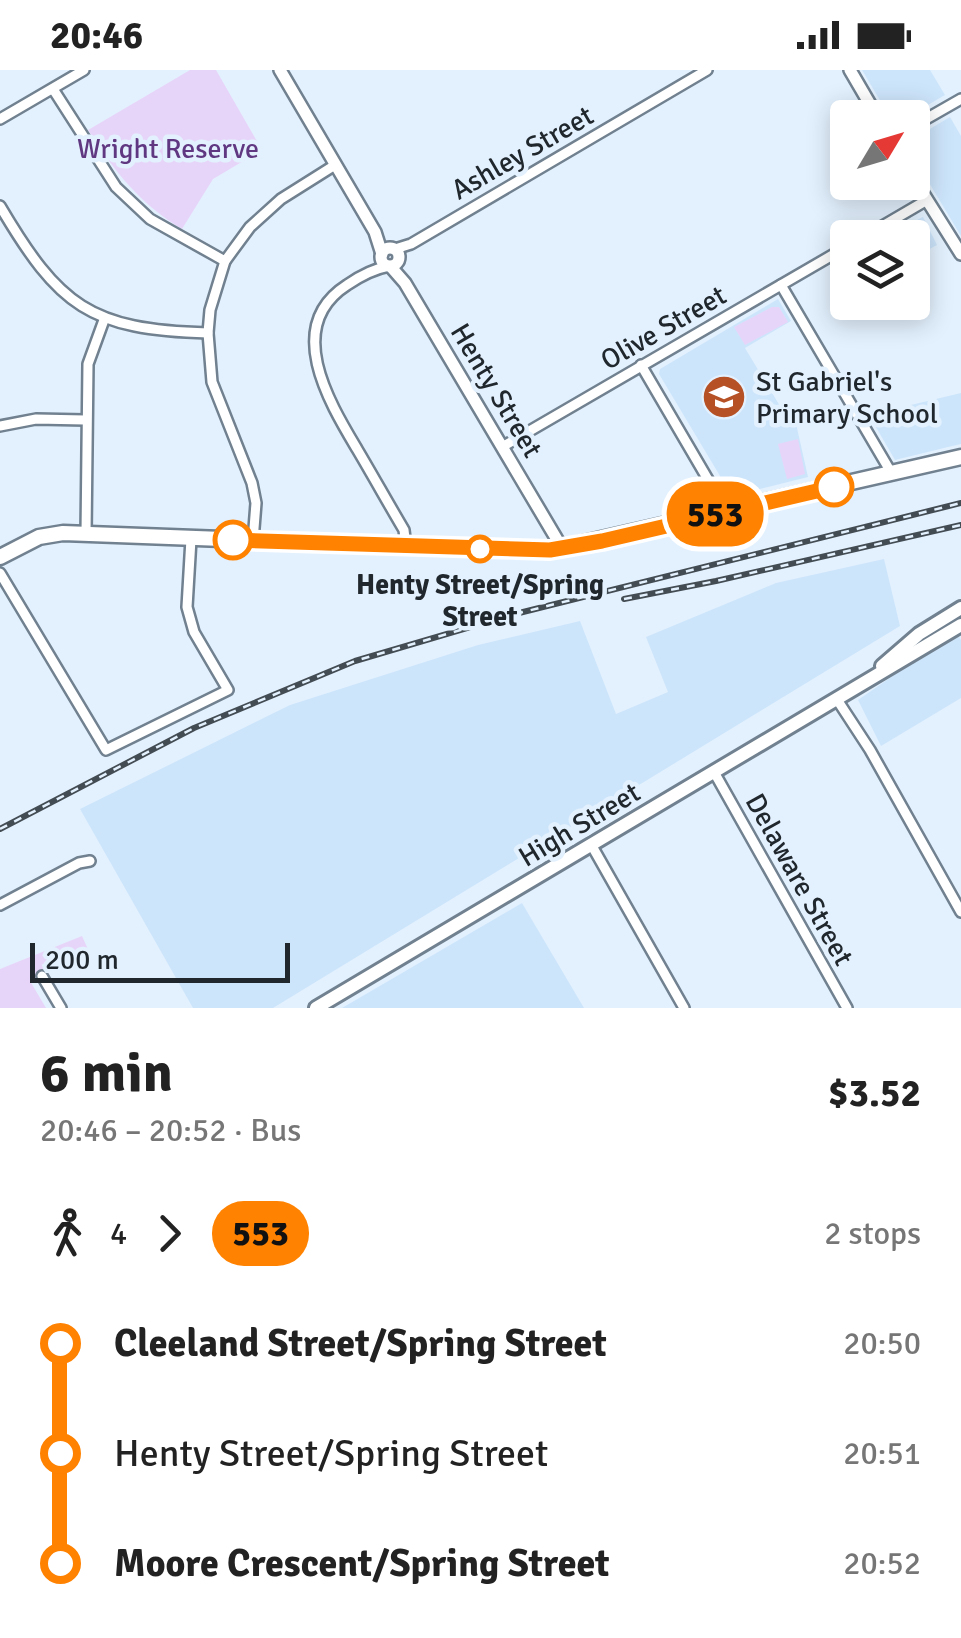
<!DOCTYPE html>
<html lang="en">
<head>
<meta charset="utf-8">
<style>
	:root { --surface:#fff; --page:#f6f6f6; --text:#222; --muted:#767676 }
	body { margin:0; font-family:Signika,sans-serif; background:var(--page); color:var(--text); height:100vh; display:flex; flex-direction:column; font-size:38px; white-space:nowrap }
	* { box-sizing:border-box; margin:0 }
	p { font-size:32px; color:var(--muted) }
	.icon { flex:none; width:55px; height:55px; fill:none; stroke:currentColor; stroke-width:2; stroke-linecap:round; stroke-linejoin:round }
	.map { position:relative; height:938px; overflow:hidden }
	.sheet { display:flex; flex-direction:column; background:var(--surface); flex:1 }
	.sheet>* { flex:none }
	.badge { padding:0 20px; border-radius:32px; font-size:35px; line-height:65px }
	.needle { width:65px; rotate:52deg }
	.controls { position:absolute; left:830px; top:30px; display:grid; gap:20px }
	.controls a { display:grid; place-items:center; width:100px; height:100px; border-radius:10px; background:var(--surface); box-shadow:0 5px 25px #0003; font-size:50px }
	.scale { position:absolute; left:30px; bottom:25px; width:260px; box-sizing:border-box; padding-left:10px; border:5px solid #20272d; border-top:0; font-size:28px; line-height:35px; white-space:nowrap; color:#20272d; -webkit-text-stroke:8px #e3f1fe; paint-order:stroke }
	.map>.badge { position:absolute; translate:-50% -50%; box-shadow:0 0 0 5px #fff }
	.legs { display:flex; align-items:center; gap:15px; height:110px; padding:0 40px; font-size:32px }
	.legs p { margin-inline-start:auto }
	.head { display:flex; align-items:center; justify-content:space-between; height:170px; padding:0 40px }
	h1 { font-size:55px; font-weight:700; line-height:75px }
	ul { padding:0 40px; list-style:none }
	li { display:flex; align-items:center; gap:35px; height:110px; font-size:38px }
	li i { display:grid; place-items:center; width:15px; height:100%; margin:0 12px; background:currentColor }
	li i::after { content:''; width:25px; height:25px; margin:-12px; border:8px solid; border-radius:50%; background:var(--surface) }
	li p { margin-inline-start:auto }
	li:first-child i { background:linear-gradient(#0000 50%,currentColor 0) }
	li:last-child i { background:linear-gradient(currentColor 50%,#0000 0) }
	.status { display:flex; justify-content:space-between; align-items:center; height:70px; padding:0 50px; background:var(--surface); direction:ltr }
	.status svg { height:28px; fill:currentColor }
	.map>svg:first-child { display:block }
	.built { fill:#cde5fb }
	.green { fill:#e7d5f9 }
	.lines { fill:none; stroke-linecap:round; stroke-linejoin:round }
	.minor-casing { stroke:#71818f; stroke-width:14 }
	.tertiary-casing { stroke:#71818f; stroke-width:16 }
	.secondary-casing { stroke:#71818f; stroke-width:18 }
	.primary-casing { stroke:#71818f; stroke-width:19 }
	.minor { stroke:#fff; stroke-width:9 }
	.tertiary { stroke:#fff; stroke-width:11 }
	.secondary { stroke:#fff; stroke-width:12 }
	.primary { stroke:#fff; stroke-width:14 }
	.rail-casing { stroke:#434c53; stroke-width:6 }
	.rail { stroke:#e3f1fe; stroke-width:2.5; stroke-dasharray:8; stroke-linecap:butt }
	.line-1-casing { stroke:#fff; stroke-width:22 }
	.line-1 { stroke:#ff8200; stroke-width:15 }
	.stop-1-dot { fill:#fff; stroke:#ff8200; stroke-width:5 }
	.labels { text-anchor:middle; stroke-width:9; stroke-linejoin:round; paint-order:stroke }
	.park-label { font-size:28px; fill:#603781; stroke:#e3f1fe }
	.street-label { font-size:28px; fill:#20272d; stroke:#e3f1fe }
	.poi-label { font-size:28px; fill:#20272d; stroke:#e3f1fe; text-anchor:start }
	.stop-label { font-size:28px; font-weight:bold; fill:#20272d; stroke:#e3f1fe }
</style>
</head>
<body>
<div class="status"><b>20:46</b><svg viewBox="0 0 49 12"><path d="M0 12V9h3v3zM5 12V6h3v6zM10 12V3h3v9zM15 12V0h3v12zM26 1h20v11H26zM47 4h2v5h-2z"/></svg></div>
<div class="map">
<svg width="961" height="938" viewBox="0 0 961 938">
	<rect width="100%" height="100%" fill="#e3f1fe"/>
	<g class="built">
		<path d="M862,0H930L945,25L907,47H890Z"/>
		<path d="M950,47L961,66V166L913,86V69Z"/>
		<path d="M923,147L937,175L913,188L912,168L883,167Z"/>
		<path d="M778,229L791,251L745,278L780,336L786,334L795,349L808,407L732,426L659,304L660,299Z"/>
		<path d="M961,323V374L948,377L895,390L869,345Z"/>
		<path d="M884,489L900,556L273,938H193L80,739L290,635L478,575L580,551L616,644L668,622L646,567L776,513Z"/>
		<path d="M956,562L961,570V628L881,676L858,630Z"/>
		<path d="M522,833L584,938H342Z"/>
	</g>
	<g class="green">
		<path d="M190,0H216L262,80L213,109L182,159C140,134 114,101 88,60Z"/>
		<path d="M772,237H779L788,252L745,275L734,257Z"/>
		<path d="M798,369L805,404L787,409L778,374Z"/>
		<path d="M82,866L91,886L30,911L46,938H0V899Z"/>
	</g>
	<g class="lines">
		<g class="minor-casing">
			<g id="minor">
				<path d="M53,19L116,117L150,149L225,191"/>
				<path d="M0,49L84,0"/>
				<path d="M912,57L961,29"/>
				<path d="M0,136C59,236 90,260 208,263"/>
				<path d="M862,168L927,130"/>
				<path d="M395,179L411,174L707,0"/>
				<path d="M389,196C373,199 360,206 347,215C283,256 329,332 357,379C373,406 388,433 404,460L406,476"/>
				<path d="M781,215L892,404"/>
				<path d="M641,295L727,442"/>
				<path d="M0,356L36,349L85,350"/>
				<path d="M502,377L848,176"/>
				<path d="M86,464L88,294L104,250"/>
				<path d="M253,471L256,433L252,413L212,312L208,263L210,240L225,191L250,157L281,129L335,95"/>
				<path d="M0,503L106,680L228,620L194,562L187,537L191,469"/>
				<path d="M836,628L870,680L961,842"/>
				<path d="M714,702L847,938"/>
				<path d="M592,776L684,938"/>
				<path d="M0,835L79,793L90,791"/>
				<path d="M42,906L61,938"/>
			</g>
		</g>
		<g class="tertiary-casing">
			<g id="tertiary">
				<path d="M280,0L375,162L382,184"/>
				<path d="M850,0L878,48"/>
				<path d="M912,106L961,184"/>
				<circle cx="390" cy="187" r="9"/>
				<path d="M391,197L405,213L562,478"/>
			</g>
		</g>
		<g class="secondary-casing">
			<g id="secondary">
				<path d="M882,596L919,564L961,538"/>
				<path d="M316,938L961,555"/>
			</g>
		</g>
		<g class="primary-casing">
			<path id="primary" d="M0,487L39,467L63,463L521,480L562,478L961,387"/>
		</g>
		<use href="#minor" class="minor"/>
		<use href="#tertiary" class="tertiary"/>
		<use href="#secondary" class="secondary"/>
		<use href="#primary" class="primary"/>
		<g class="rail-casing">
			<g id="rail">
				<path d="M624,529L716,511L961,455"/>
				<path d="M0,759L194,658L355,591L515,544L961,433"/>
			</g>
		</g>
		<use href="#rail" class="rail"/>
	</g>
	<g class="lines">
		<g class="line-1-casing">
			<path id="line-1" d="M233,470L550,480L602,471L834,417"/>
		</g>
		<use href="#line-1" class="line-1"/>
	</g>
	<defs>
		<g id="school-disc" transform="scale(2.25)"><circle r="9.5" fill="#b65025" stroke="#e3f1fe"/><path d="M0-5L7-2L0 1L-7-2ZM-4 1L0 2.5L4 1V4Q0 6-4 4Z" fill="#fff"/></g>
	</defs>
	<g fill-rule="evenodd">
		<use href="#school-disc" x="724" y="327"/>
	</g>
	<g class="stop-1-dot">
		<circle cx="834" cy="417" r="18"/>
		<circle cx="233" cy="470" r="18"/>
		<circle cx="480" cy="479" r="12"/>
	</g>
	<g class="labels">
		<g class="park-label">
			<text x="168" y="88">Wright Reserve</text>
		</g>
		<g class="street-label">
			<text transform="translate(522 82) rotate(-30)" y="10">Ashley Street</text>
			<text transform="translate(663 257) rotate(-30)" y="10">Olive Street</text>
			<text transform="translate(497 320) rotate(59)" y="10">Henty Street</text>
			<text transform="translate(579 754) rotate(-31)" y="10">High Street</text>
			<text transform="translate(800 809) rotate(61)" y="10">Delaware Street</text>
		</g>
		<g class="poi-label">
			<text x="756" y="321">St Gabriel's<tspan x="756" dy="32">Primary School</tspan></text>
		</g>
		<g class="stop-label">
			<text x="480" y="524">Henty Street/Spring<tspan x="480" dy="32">Street</tspan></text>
		</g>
	</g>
</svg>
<div class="controls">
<a><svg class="needle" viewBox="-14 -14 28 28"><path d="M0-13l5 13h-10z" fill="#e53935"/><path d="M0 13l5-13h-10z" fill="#767676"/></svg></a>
<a><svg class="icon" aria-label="layers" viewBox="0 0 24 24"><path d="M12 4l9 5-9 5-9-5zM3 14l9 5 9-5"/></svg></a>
</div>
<div class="scale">200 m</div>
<b class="badge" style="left:715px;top:444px;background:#ff8200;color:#111">553</b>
</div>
<section class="sheet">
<div class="head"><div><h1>6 min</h1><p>20:46 – 20:52 · Bus</p></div><b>$3.52</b></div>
<div class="legs"><svg class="icon" aria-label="walk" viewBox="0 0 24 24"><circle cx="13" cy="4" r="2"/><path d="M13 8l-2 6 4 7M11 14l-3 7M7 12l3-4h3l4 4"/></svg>4<svg class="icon" aria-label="forward" viewBox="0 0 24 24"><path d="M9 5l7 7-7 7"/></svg><b class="badge" style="background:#ff8200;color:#111">553</b><p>2 stops</p></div>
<ul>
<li><i style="color:#ff8200"></i><b>Cleeland Street/Spring Street</b><p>20:50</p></li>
<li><i style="color:#ff8200"></i><span>Henty Street/Spring Street</span><p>20:51</p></li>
<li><i style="color:#ff8200"></i><b>Moore Crescent/Spring Street</b><p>20:52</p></li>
</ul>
</section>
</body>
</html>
